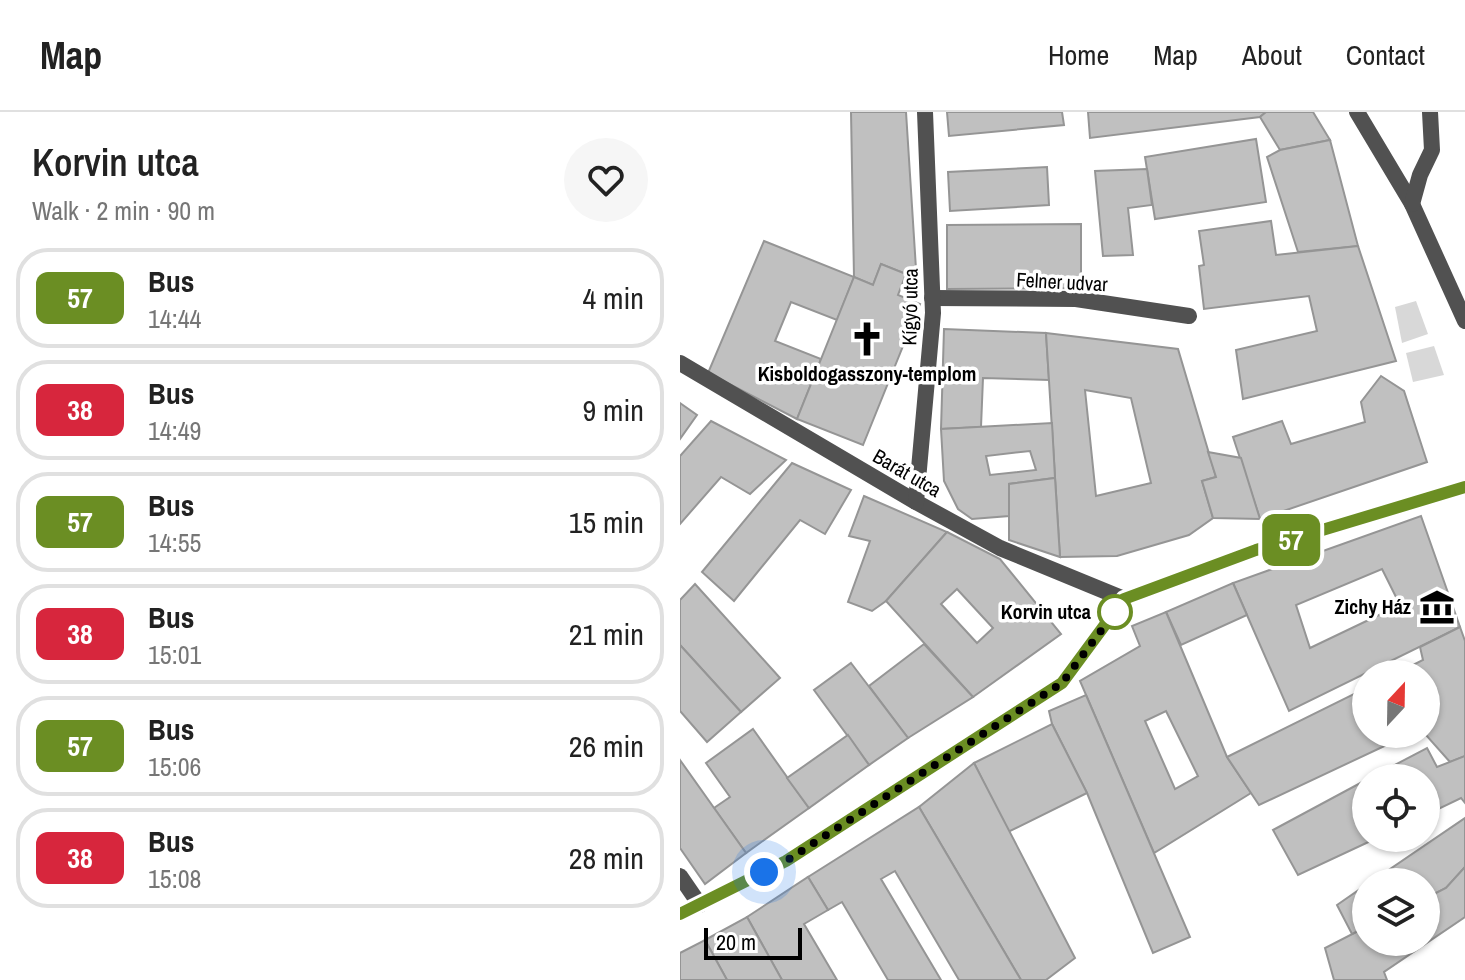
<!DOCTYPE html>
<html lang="en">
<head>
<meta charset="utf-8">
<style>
	:root { --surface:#fff; --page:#f6f6f6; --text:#222; --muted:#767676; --line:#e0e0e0 }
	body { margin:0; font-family:"Archivo Narrow",sans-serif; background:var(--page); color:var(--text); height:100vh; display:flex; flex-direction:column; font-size:30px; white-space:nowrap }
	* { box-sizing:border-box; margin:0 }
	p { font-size:26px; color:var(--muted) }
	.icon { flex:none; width:44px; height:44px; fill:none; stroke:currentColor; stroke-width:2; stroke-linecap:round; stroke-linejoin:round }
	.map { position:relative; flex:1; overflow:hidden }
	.panel { display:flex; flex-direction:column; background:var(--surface); width:680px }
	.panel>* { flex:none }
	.badge { padding:0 16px; border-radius:12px; font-size:28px; line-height:52px }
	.needle { width:52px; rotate:22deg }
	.buttons { position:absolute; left:672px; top:548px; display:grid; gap:16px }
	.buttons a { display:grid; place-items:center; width:88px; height:88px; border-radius:50%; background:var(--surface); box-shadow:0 2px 6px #0004; font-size:40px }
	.scale { position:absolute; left:24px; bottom:20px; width:98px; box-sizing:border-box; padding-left:8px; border:4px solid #000; border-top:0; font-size:22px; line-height:28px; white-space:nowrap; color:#000; -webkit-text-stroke:6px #fff; paint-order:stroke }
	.you { position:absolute; width:40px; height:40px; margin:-20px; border:6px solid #fff; border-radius:50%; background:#1a73e8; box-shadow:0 0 0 12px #1a73e833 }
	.map>.badge { position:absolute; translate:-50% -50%; box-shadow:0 0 0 4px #fff }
	.round { display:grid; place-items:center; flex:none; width:84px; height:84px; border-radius:42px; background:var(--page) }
	.overview { display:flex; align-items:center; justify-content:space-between; height:136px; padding:0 32px }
	h1 { font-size:38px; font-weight:600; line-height:60px }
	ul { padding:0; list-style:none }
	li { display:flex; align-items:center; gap:24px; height:100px; margin:0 16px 12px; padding:0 16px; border:4px solid var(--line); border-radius:32px }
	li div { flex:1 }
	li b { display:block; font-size:30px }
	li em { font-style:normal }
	li .badge { min-width:88px; font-weight:700; text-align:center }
	header { display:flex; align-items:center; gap:48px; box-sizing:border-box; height:112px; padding:0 40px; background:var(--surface); border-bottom:2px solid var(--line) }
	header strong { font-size:38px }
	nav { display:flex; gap:44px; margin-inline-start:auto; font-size:28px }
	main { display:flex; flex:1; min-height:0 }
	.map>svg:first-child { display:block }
	.green { fill:#d8d8d8 }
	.building { fill:#c0c0c0; stroke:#959595; stroke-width:2; fill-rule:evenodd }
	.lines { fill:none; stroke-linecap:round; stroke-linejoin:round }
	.street { stroke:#515151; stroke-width:16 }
	.line-casing { stroke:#fff; stroke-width:18 }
	.line { stroke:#6b8e23; stroke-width:12 }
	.walk { stroke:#000; stroke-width:8; stroke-dasharray:0 14.4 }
	.stop-dot { fill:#fff; stroke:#6b8e23; stroke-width:4 }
	.labels { text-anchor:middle; stroke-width:7; stroke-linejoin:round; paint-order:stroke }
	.street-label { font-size:20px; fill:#000; stroke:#fff }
	.poi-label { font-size:20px; font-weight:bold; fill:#000; stroke:#fff }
	.stop-label { font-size:20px; font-weight:bold; fill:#000; stroke:#fff; text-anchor:end }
</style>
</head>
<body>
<header>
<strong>Map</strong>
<nav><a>Home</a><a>Map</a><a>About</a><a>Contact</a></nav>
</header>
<main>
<section class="panel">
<div class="overview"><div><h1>Korvin utca</h1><p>Walk · 2 min · 90 m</p></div><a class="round"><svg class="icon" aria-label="heart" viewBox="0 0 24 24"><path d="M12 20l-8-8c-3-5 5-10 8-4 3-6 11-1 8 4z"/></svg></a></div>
<ul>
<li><span class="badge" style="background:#6b8e23;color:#fff">57</span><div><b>Bus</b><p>14:44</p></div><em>4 min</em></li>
<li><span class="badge" style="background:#d7263d;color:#fff">38</span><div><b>Bus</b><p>14:49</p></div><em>9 min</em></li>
<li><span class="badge" style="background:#6b8e23;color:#fff">57</span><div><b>Bus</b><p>14:55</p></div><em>15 min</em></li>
<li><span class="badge" style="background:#d7263d;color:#fff">38</span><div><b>Bus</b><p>15:01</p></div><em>21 min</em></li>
<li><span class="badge" style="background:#6b8e23;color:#fff">57</span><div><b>Bus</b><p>15:06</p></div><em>26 min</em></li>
<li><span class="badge" style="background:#d7263d;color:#fff">38</span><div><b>Bus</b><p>15:08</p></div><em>28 min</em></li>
</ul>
</section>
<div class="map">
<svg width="785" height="868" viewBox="0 0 785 868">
	<rect width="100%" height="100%" fill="#fff"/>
	<g class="green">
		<path d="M736,189L748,222L722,231L715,195Z"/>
		<path d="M754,234L764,263L733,270L726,241Z"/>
	</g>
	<g class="building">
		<path d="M171,0H226L236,157L226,162L201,152L193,173L174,165Z"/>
		<path d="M267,0H382L384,13L269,24Z"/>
		<path d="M408,0H586L580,5L410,26Z"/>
		<path d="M586,0H633L650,28L600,38L580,5Z"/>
		<path d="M576,27L586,90L475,107L465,45Z"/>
		<path d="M650,28L678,134L618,140L587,45L600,38Z"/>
		<path d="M367,55L369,93L270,99L268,60Z"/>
		<path d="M467,57L472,93L448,96L453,143L423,144L415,59Z"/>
		<path d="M591,109L596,143L678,134L716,249L563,287L556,238L637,219L629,184L524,197L519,154L524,153L519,119Z"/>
		<path d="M401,112V176L267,177V113Z"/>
		<path d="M84,129L174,165L157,208L111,190L95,229L141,247L117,307L28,261Z"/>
		<path d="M201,152L226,162L218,183L240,192L183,333L117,307L174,165L193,173Z"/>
		<path d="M264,217L366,221L369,268L303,266L301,315L261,317Z"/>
		<path d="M366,221L498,237L536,365L522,369L533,406L509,423L437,444L380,445ZM405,278L451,286L471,371L416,384Z"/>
		<path d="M701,264L724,279L747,350L580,407L553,325L602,309L611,332L685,310L681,290Z"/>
		<path d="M0,291L17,303L0,327Z"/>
		<path d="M31,309L106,348L70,382L41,365L0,412V344Z"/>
		<path d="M372,311L375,366L329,372V404L292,407L278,397L264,369L261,317ZM350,339L356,358L310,363L306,344Z"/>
		<path d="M528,340L561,346L580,407L533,406L522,369L536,365Z"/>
		<path d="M112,351L171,378L145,422L120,408L54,489L22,460Z"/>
		<path d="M375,366L380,445L329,428V372Z"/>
		<path d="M184,384L267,420L206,489L192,499L168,490L190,429L169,424Z"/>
		<path d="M741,404L780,515L609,599L553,471ZM702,457L720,493L630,536L616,493Z"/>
		<path d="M267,420L320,447L381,522L293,585L206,489ZM277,477L313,516L297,531L261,492Z"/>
		<path d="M553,471L567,503L501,533L486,500Z"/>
		<path d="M15,472L100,566L61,600L0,533V488Z"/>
		<path d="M486,500L547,645L571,681L474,741L400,569L460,534L452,514ZM486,599L518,664L495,677L465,609Z"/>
		<path d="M780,515L785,529V644L770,650L745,622L746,562H715L743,548L740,535Z"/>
		<path d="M244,532L293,585L228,626L189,574Z"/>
		<path d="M0,533L61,600L27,630L0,599Z"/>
		<path d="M171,551L228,626L189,653L134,578Z"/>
		<path d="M686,576V622H730L579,693L547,645Z"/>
		<path d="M406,583L510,825L473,841L407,681L372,612L369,599Z"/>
		<path d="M372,612L407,681L328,720L294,651Z"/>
		<path d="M73,617L129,696L66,741L34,696L50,685L26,651Z"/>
		<path d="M168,623L189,653L129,696L107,666Z"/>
		<path d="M747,636L757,655L785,644V691L781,686L746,703V666H690Z"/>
		<path d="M0,648L66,741L25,772L0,736Z"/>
		<path d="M294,651L395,846L366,868H341L239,695Z"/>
		<path d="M686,668V726H697L618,763L593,718Z"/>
		<path d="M239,695L341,868H279L215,759L201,767L261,868H208L162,790L148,798L128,765Z"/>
		<path d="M785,706V755L766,776L746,786V770H691Z"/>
		<path d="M785,755V805L704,860L707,868H654L645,836L686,815V830H746V786L766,776Z"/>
		<path d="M128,765L148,798L124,812L157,868H102L67,805Z"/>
		<path d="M686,773V815L672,822L657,793Z"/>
		<path d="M67,805L102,868H47L25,828Z"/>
		<path d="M25,828L47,868H0V841Z"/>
	</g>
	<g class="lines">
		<g class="street">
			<path d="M677,0L732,92L785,209"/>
			<path d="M732,92L740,63L752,38L750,0"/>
			<path d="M252,186L396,187L509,204"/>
			<path d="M0,251L236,390L320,436L444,487"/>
			<path d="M236,390L253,201L245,0"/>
			<path d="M0,764L20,793"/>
			<path d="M0,802L106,749L382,571L444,487L576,438L785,375"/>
		</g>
	</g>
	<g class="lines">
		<g class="line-casing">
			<path id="line" d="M0,802L106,749L382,571L444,487L576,438L785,375"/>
		</g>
		<use href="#line" class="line"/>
		<path class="walk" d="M84,760L106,749L382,571L435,500"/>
	</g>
	<defs>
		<g id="church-bare" transform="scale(2.76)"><path d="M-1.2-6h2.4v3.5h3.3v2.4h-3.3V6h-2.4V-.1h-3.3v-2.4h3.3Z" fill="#000" stroke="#fff" stroke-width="2.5" paint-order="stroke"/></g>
		<g id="museum-bare" transform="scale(2.76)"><path d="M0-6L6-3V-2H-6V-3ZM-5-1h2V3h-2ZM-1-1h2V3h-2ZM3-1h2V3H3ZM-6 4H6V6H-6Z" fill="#000" stroke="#fff" stroke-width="2.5" paint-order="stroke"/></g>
	</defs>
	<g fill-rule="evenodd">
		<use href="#church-bare" x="187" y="227"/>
		<use href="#museum-bare" x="757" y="495"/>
	</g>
	<circle class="stop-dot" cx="435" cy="500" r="16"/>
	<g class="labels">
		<g class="street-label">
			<text transform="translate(382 170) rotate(3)" y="7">Felner udvar</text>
			<text transform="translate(230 195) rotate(-89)" y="7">Kígyó utca</text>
			<text transform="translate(227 361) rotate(30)" y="7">Barát utca</text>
		</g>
		<g class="poi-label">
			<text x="187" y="269">Kisboldogasszony-templom</text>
			<text x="731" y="502" text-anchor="end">Zichy Ház</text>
		</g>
		<g class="stop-label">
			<text x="411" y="507">Korvin utca</text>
		</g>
	</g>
</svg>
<div class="buttons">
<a><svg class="needle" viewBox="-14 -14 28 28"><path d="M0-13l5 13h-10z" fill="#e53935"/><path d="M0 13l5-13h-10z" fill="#767676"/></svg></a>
<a><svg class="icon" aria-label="locate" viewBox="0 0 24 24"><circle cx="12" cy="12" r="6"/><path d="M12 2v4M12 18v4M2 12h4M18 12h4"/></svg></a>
<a><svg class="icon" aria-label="layers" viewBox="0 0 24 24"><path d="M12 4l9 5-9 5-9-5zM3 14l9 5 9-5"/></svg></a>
</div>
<div class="scale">20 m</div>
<div class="you" style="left:84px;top:760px"></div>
<b class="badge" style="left:611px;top:428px;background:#6b8e23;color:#fff">57</b>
</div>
</main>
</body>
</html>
